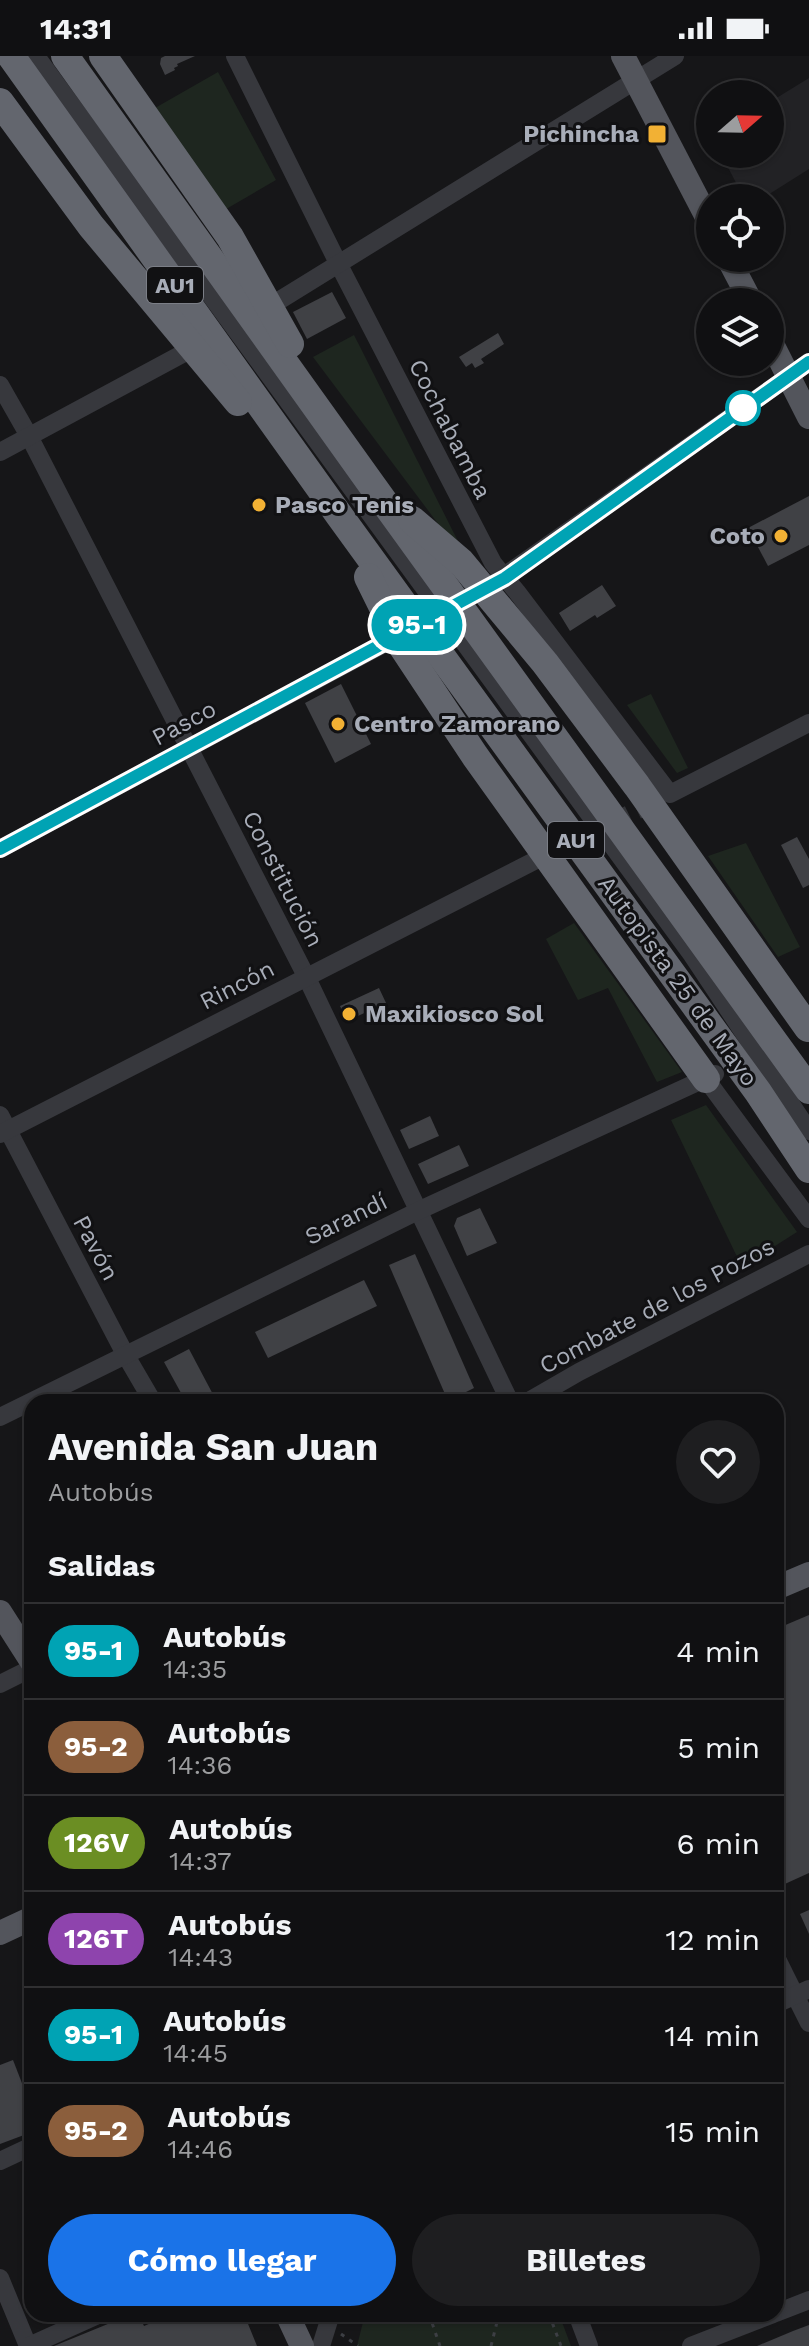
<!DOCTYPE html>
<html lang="es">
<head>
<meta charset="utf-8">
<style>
	:root { --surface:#101012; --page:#1e1e20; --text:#f1f3f6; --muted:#9c9d9f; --line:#303032; --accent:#1a73e8 }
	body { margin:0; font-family:"Work Sans",sans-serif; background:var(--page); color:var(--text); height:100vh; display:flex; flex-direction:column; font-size:30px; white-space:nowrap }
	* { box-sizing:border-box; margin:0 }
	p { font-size:26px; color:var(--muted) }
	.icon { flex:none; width:44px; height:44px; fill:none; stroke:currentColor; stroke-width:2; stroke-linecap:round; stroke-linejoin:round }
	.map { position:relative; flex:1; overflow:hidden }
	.drawer { position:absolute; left:24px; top:1338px; width:760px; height:928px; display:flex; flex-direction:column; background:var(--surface); border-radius:24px; box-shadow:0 2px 6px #0004,0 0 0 2px var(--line) }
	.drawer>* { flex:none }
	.badge { padding:0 16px; border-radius:26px; font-size:28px; line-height:52px }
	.needle { width:52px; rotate:70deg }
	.tools { position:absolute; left:696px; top:24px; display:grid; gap:16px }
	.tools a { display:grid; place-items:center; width:88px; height:88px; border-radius:50%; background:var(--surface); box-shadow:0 2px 6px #0004,0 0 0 2px var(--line); font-size:40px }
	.map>.badge { position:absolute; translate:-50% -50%; box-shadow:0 0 0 4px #fff }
	h2 { padding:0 24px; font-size:30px; line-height:72px }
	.round { display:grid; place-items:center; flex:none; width:84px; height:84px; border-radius:42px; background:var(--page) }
	.headline { display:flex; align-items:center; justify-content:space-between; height:136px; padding:0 24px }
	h1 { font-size:38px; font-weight:700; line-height:60px }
	.primary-button { display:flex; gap:16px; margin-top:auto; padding:16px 24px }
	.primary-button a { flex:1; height:92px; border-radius:48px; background:var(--accent); color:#fff; font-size:32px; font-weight:700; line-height:92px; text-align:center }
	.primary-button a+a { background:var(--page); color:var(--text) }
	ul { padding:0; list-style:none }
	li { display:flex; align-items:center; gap:24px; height:96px; padding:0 24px; border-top:2px solid var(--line) }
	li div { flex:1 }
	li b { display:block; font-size:30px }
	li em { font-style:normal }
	li .badge { min-width:88px; font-weight:700; text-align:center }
	.status { display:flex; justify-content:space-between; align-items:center; height:56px; padding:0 40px; background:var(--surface); direction:ltr }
	.status svg { height:22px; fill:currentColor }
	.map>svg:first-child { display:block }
	.built { fill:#222225 }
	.green { fill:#1e261f }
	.building { fill:#404145 }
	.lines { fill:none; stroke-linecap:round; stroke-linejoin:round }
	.minor-tunnel { stroke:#333438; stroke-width:18; stroke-dasharray:18 9; stroke-linecap:butt }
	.path { stroke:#3d3f44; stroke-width:3; stroke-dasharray:4 6; stroke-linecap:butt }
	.minor { stroke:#37383d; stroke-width:18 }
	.major { stroke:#53555c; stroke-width:24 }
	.highway { stroke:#63666e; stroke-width:28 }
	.line-casing { stroke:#fff; stroke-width:18 }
	.line { stroke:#00a3b4; stroke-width:12 }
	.poi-dot { fill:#f2b134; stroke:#111113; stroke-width:3 }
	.stop-dot { fill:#fff; stroke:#00a3b4; stroke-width:4 }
	.labels { text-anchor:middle; stroke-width:6; stroke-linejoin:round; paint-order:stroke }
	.shield { fill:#111113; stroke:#7b7e86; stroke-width:2 }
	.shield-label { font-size:22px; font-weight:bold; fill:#a8adb8 }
	.poi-label { font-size:24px; font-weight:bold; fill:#a8adb8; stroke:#111113; text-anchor:start }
	.street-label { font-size:24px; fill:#a8adb8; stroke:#111113 }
</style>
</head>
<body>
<div class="status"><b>14:31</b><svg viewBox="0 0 49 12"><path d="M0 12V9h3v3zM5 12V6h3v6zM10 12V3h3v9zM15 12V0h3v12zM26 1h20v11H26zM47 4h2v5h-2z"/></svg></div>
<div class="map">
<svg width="809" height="2290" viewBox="0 0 809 2290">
	<rect width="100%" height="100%" fill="#161618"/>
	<path class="built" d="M809,22V113L763,142H744L721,98H770V46Z"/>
	<g class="green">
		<path d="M218,16L276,124L221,156L155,52Z"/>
		<path d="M354,279L472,513L313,301Z"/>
		<path d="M651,638L688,712L677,717L627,649Z"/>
		<path d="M746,787L800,891L778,901L708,800Z"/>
		<path d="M574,867L682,1016L657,1026L608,932L578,944L546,883Z"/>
		<path d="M706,1049L797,1176L742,1211L671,1064Z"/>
		<path d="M365,2258H559L571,2290H357Z"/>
	</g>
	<g class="building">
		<path d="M165,0H195L177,8L178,10L174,12L175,14L165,19L160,8L161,2Z"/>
		<path d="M702,62L705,68L703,69L708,76L700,80L694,66Z"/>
		<path d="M332,236L346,262L307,283L293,256Z"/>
		<path d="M498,277L504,288L481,303L484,307L475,312L472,307L466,311L459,301Z"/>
		<path d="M809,440V489L768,510L748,472Z"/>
		<path d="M602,529L616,550L597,562L595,559L570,575L559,557Z"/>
		<path d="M341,628L371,688L335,707L305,647Z"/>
		<path d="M797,781L809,803V829L803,832L781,789Z"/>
		<path d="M379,932L386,947L347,965L340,950Z"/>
		<path d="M430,1060L439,1080L409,1093L400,1074Z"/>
		<path d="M459,1089L469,1110L428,1128L418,1108Z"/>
		<path d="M480,1152L497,1187L467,1200L454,1170L457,1162Z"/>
		<path d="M415,1198L474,1332L448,1345L389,1209Z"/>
		<path d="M364,1224L377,1250L268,1302L255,1276Z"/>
		<path d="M189,1293L217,1346H186L164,1306Z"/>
		<path d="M809,1559V1817L776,1832V1573Z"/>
		<path d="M809,1854V1878L800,1858Z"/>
		<path d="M13,2004L32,2053V2076L0,2088V2009Z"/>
		<path d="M163,2258H244L257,2290H54L120,2263L122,2267L139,2259L144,2270L165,2261Z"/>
		<path d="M809,2269V2290H757L793,2275Z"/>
	</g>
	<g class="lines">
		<path class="minor-tunnel" d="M540,802L656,745"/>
		<g class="path">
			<path d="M429,2258L440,2290"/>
			<path d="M549,2258L561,2290"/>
			<path d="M341,2278L358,2290"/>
			<path d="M491,2290L499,2258"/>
		</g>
		<g class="minor">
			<path d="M36,0L692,899L809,1075"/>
			<path d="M235,0L339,209L493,507L517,536L670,738L809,667"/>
			<path d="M280,244L675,0"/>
			<path d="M0,329L29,380L306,920L510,1346"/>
			<path d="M0,396L184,297"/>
			<path d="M494,527L809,306"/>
			<path d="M0,793L391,584"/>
			<path d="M706,1023L809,1163"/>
			<path d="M0,1059L125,1298L153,1346"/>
			<path d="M0,1078L540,802"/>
			<path d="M527,1346L579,1316L809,1198"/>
			<path d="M0,1361L420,1154L715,1018"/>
			<path d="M0,1628L32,1612"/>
			<path d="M776,1901L809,1967"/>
			<path d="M776,1948L809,1933"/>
			<path d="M0,2105L32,2090"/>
			<path d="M0,2222L28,2290"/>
			<path d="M776,2257L809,2244"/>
			<path d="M577,2258L589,2290"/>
			<path d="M29,2290L100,2258"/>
			<path d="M321,2290L331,2258"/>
			<path d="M691,2290L773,2258"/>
		</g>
		<g class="major">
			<path d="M623,0L710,167"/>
			<path d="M728,202L751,246"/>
			<path d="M770,284L809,361"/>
			<path d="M776,1532L809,1518"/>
			<path d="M0,1556L32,1606"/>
			<path d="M0,1877L32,1862"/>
			<path d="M287,2258L302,2290"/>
		</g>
		<g class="highway">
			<path d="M11,0L339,459L758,1036L809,1113"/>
			<path d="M65,0L374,432L809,1034"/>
			<path d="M103,0L230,181L290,288"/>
			<path d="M0,46L91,170L238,346"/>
			<path d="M412,464L461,506L545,607L637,730L808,972"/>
			<path d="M368,521L402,590L475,700L706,1023"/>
		</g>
	</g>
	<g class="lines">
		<g class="line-casing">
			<path id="line" d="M0,793L505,522L809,306"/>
		</g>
		<use href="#line" class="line"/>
	</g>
	<g class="poi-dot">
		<rect x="647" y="68" width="20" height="20" rx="4"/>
		<circle cx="259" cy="449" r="8"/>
		<circle cx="781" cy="480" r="8"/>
		<circle cx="338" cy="668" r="8"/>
		<circle cx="349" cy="958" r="8"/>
	</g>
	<circle class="stop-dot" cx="743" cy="352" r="16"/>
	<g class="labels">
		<g class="shield">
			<rect x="147" y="211" width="56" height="36" rx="6"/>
			<rect x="548" y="766" width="56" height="36" rx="6"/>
		</g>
		<g class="shield-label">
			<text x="175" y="237">AU1</text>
			<text x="576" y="792">AU1</text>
		</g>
		<g class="poi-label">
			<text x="639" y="86" text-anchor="end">Pichincha</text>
			<text x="275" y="457">Pasco Tenis</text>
			<text x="765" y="488" text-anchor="end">Coto</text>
			<text x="354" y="676">Centro Zamorano</text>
			<text x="365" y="966">Maxikiosco Sol</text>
		</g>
		<g class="street-label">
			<text transform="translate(450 373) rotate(63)" y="8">Cochabamba</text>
			<text transform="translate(184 667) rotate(-28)" y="8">Pasco</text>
			<text transform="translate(283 823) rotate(63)" y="8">Constitución</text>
			<text transform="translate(678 925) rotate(54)" y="8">Autopista 25 de Mayo</text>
			<text transform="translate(237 929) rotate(-27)" y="8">Rincón</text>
			<text transform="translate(346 1163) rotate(-26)" y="8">Sarandí</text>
			<text transform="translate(96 1192) rotate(62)" y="8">Pavón</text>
			<text transform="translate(657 1250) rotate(-28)" y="8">Combate de los Pozos</text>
		</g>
	</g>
</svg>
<div class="tools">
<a><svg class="needle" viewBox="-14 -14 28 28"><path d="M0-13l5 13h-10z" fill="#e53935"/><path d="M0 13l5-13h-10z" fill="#9c9d9f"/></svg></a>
<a><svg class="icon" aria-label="locate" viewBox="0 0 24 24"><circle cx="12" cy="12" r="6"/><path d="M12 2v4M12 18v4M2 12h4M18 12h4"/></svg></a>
<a><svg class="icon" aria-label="layers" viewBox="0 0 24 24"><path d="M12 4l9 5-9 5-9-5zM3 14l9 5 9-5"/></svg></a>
</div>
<b class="badge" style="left:417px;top:569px;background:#00a3b4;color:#fff">95-1</b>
<section class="drawer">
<div class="headline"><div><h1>Avenida San Juan</h1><p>Autobús</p></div><a class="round"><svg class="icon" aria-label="heart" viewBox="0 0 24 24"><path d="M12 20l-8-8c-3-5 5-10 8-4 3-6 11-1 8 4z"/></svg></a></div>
<h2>Salidas</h2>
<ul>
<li><span class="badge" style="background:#00a3b4;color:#fff">95-1</span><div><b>Autobús</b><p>14:35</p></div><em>4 min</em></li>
<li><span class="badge" style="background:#8b5e3c;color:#fff">95-2</span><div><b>Autobús</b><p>14:36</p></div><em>5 min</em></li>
<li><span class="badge" style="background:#6b8e23;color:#fff">126V</span><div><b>Autobús</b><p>14:37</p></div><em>6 min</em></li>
<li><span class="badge" style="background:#8e44ad;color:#fff">126T</span><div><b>Autobús</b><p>14:43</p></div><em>12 min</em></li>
<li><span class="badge" style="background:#00a3b4;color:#fff">95-1</span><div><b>Autobús</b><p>14:45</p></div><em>14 min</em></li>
<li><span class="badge" style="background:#8b5e3c;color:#fff">95-2</span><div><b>Autobús</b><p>14:46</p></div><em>15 min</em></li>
</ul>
<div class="primary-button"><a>Cómo llegar</a><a>Billetes</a></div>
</section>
</div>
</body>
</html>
